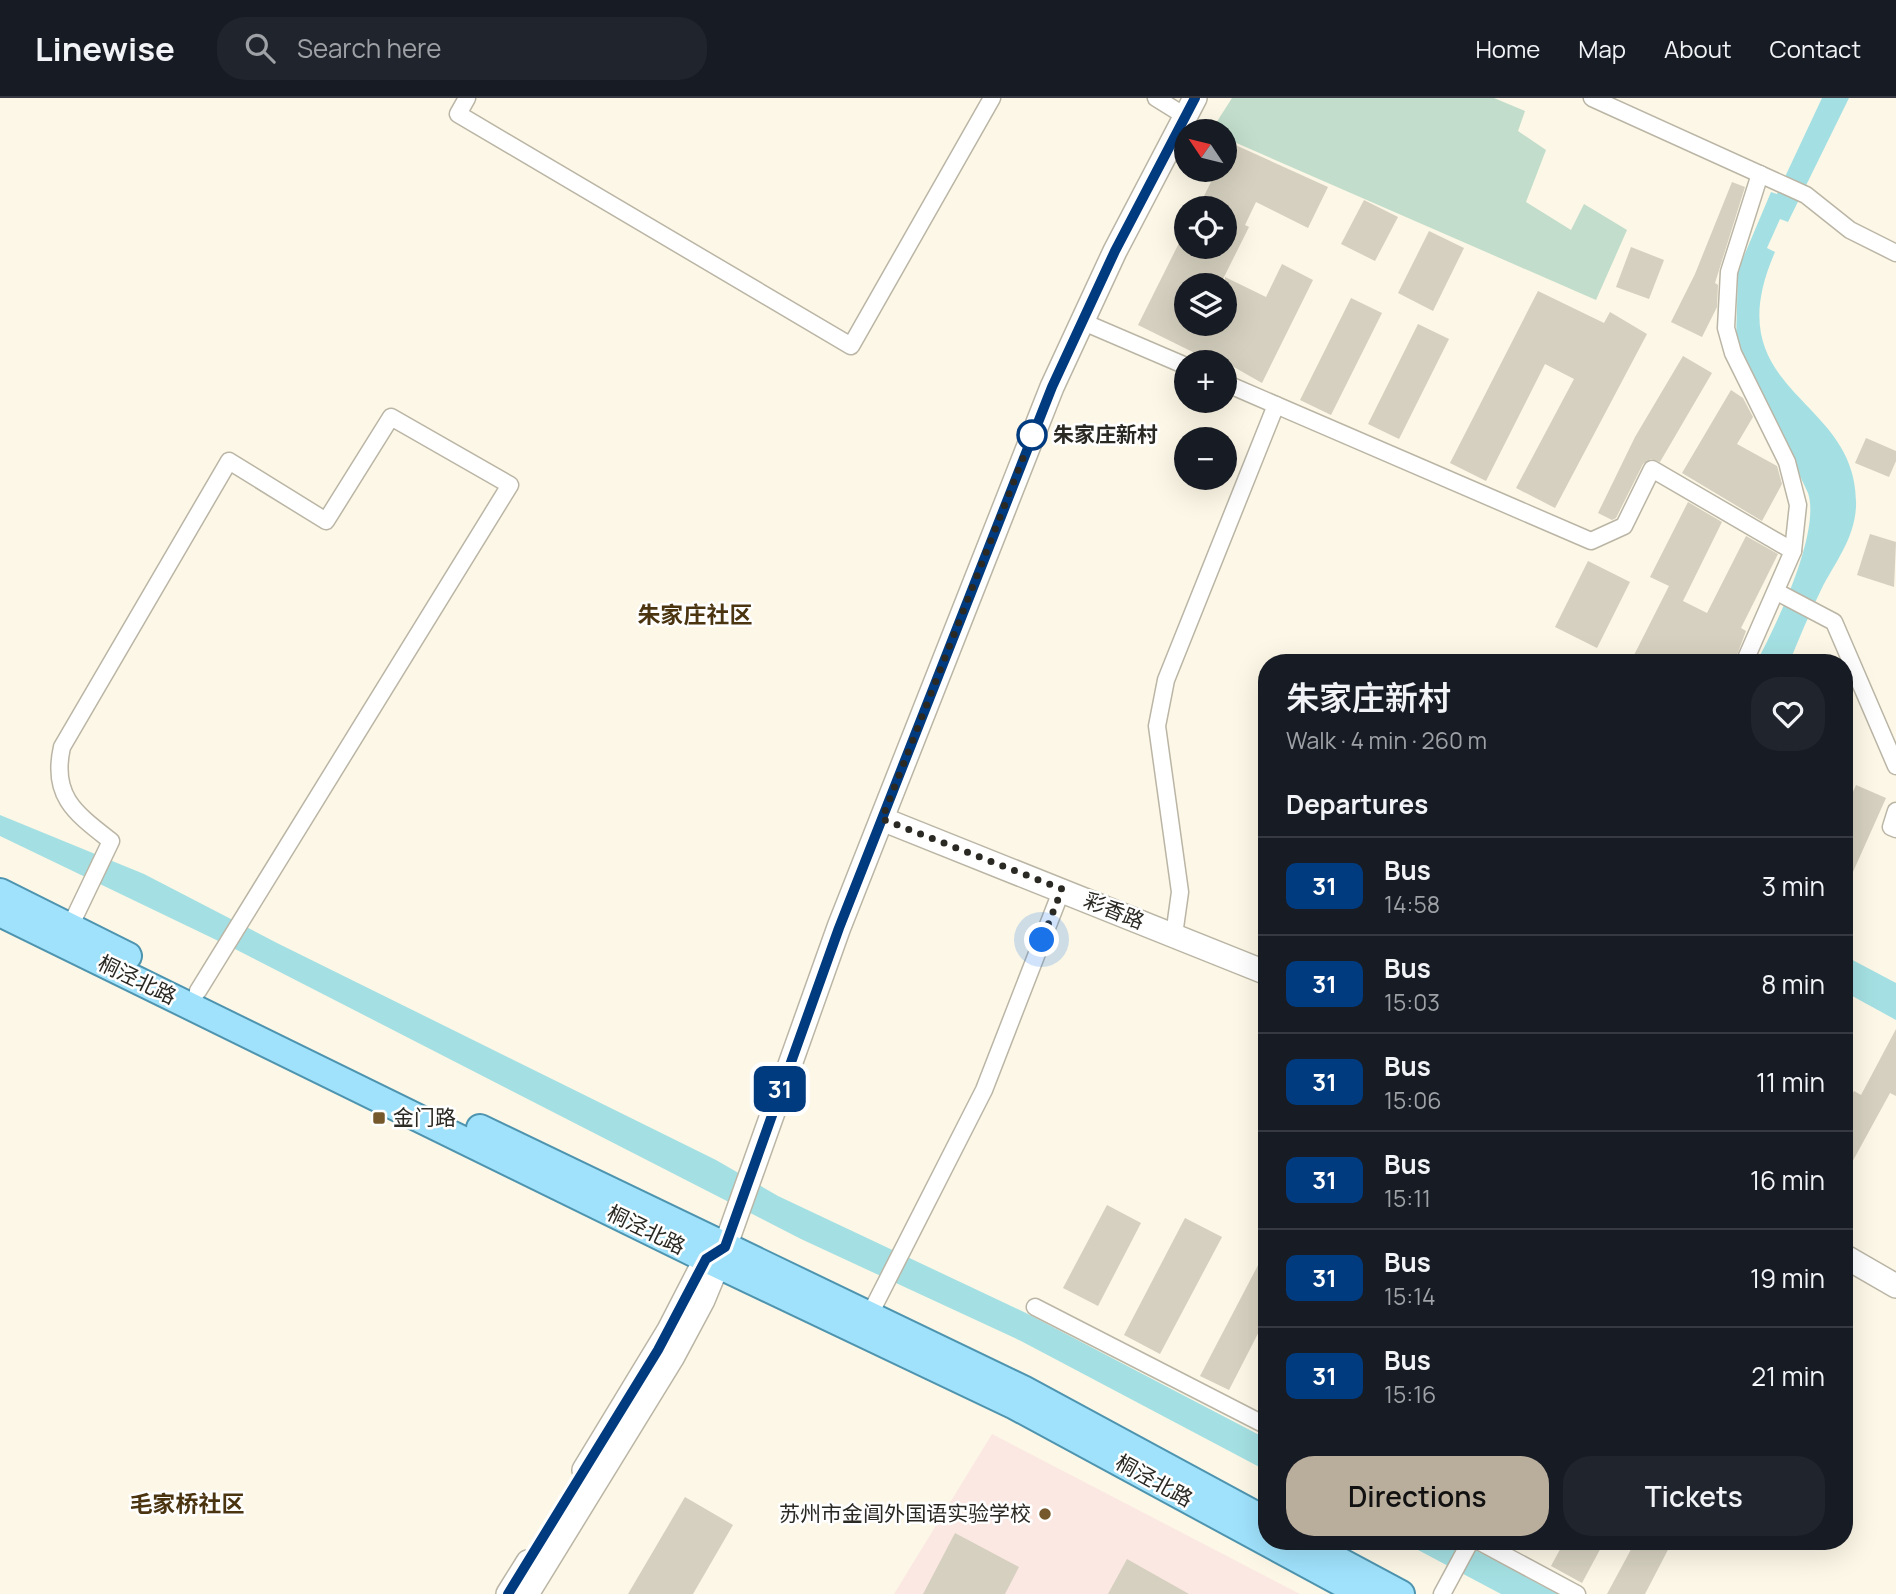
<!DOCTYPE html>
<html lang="en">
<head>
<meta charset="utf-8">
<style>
	:root { --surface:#171b24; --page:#20242c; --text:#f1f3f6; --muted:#9ea1a6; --line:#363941; --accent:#b9ad9b }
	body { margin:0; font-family:Manrope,"Noto Sans SC",sans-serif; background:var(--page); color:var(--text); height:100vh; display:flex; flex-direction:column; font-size:26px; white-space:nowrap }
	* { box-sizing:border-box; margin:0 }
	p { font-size:23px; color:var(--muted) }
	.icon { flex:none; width:38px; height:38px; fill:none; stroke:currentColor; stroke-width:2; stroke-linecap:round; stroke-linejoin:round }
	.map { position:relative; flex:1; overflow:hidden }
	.side { position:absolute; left:1258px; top:556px; width:595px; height:896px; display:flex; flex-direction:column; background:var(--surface); border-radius:28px; box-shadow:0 7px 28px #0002 }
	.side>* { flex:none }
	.badge { padding:0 14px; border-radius:10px; font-size:24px; line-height:46px }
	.needle { width:46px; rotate:305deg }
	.tools { position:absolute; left:1174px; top:21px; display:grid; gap:14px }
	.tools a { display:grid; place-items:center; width:63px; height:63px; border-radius:50%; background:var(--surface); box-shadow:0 7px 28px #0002; font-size:35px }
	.you { position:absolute; width:35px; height:35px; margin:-18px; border:5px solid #fff; border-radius:50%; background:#1a73e8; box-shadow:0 0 0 10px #1a73e833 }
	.map>.badge { position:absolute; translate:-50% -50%; box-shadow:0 0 0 4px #fff }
	h2 { padding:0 28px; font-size:26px; line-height:63px }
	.round { display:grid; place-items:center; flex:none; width:74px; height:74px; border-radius:28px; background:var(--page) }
	.headline { display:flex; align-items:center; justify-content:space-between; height:119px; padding:0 28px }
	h1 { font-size:33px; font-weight:600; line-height:52px }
	.cta { display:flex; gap:14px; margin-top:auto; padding:14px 28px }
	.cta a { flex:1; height:80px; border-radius:28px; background:var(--accent); color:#111; font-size:28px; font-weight:600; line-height:80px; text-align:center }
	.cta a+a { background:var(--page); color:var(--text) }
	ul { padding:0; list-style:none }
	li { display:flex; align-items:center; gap:21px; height:98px; padding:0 28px; border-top:2px solid var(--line) }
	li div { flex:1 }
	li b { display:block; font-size:26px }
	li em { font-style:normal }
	li .badge { min-width:77px; font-weight:700; text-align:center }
	header { display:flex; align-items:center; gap:42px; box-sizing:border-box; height:98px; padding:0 35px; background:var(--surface); border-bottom:2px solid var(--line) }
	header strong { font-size:33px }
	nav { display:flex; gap:38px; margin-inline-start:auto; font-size:24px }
	.search { width:490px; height:63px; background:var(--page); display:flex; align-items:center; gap:18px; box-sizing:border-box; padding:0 24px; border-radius:28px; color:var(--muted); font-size:26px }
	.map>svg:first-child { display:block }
	.education { fill:#fce8e2 }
	.green { fill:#c2ddcb }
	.water { fill:#a4e0e3 }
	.building { fill:#d5d0bf }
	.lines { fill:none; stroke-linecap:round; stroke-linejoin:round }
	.street-casing { stroke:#bab5a5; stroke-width:19 }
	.secondary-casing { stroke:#bab5a5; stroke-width:26 }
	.primary-casing { stroke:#4e94af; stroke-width:30 }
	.street { stroke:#fff; stroke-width:16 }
	.secondary { stroke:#fff; stroke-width:23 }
	.primary { stroke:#a0e2fc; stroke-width:26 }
	.line-casing { stroke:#fff; stroke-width:16 }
	.line { stroke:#003b80; stroke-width:10 }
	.walk { stroke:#2b2923; stroke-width:7; stroke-dasharray:0 12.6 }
	.stop-dot { fill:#fff; stroke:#003b80; stroke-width:3.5 }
	.poi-dot { fill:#75582b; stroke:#fff; stroke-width:2.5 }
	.labels { text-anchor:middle; stroke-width:5; stroke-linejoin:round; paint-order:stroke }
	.stop-label { font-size:21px; font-weight:bold; fill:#2b2923; stroke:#fff; text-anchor:start }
	.street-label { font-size:21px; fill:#2b2923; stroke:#fff }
	.poi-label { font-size:21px; fill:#2b2923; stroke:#fff; text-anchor:start }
	.neighbourhood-label { font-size:23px; font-weight:bold; fill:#4b3410; stroke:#fff }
</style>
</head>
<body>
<header>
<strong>Linewise</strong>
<div class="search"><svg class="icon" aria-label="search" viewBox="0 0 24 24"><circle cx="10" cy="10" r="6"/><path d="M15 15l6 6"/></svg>Search here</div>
<nav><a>Home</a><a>Map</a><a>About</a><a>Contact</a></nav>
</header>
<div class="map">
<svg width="1896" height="1496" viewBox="0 0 1896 1496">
	<rect width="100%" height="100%" fill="#fcf7e6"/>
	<path class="education" d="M992,1336L1300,1496H894Z"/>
	<path class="green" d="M1232,0H1494L1525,13L1518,33L1546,52L1526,104L1571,132L1584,106L1627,132L1596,202L1225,40V33H1211Z"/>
	<g class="water">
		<path d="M1822,0H1849L1788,124L1780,121L1767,150L1775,154C1712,298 1860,296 1856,409C1854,442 1835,464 1821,492C1809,516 1799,541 1789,565H1756C1776,528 1821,434 1808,395L1736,242L1738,172L1771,94L1777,96Z"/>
		<path d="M0,717L144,776L277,845L716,1062L778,1098L1026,1215L1267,1341V1373L1021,1243L801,1141L233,850L0,738Z"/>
		<path d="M1845,858L1896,885V922L1845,894Z"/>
		<path d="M1403,1444H1460L1558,1496H1501Z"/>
	</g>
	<g class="building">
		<path d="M1231,45L1328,89L1308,130L1256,104L1245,127L1249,129L1220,187H1186V226H1225V179L1266,199L1282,166L1313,182L1262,285L1225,264H1213L1138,227L1186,131V149H1225V110H1198L1217,72H1225V56Z"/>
		<path d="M1732,84L1745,89L1715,185L1718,187L1717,209L1702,239L1671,224L1695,176Z"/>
		<path d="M1364,102L1398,119L1375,163L1341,146Z"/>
		<path d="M1429,133L1464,150L1433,213L1398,195Z"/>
		<path d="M1631,149L1664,162L1649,201L1616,189Z"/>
		<path d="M1538,193L1604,225L1610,214L1647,236L1555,410L1516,390L1574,281L1545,266L1486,383L1450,365Z"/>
		<path d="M1351,200L1382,215L1331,317L1300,302Z"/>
		<path d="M1418,226L1449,241L1399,341L1368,326Z"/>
		<path d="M1683,258L1712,275L1660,364L1651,361L1643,366L1616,420L1612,422L1598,415L1635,339Z"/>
		<path d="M1731,292L1743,300L1753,319L1737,346L1777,368L1782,386L1762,423L1682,375Z"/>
		<path d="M1866,340L1896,353V363L1889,379L1855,365Z"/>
		<path d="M1688,404L1722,424L1683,503L1707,515L1746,438L1778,456L1741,530L1746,533L1734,565H1630L1669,488L1650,479Z"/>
		<path d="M1870,436L1896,444L1894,489L1857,477Z"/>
		<path d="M1588,463L1630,484L1597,550L1555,529Z"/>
		<path d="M1856,687L1886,700L1844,794V714Z"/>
		<path d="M1896,931V998L1890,995L1844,1079V1011L1854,993L1861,997Z"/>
		<path d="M1107,1107L1141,1125L1098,1208L1063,1190Z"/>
		<path d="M1185,1120L1222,1139L1160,1256L1124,1237Z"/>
		<path d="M1267,1150V1218L1229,1292L1200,1278Z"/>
		<path d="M685,1399L733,1427L693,1496H628Z"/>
		<path d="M955,1435L1019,1469L1005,1496H923Z"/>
		<path d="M1564,1444H1604L1582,1485L1551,1468Z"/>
		<path d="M1635,1444H1672L1645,1496H1607Z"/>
		<path d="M1127,1461L1189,1496H1108Z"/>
	</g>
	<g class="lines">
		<g class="street-casing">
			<g id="street">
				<path d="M467,0L458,16L851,248L992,0"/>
				<path d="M1156,0L1185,18"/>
				<path d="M1592,0L1806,97L1850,132L1896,155"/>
				<path d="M1081,223L1186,268"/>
				<path d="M1225,285L1591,443L1624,428L1652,371L1793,453"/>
				<path d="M1777,494L1834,524L1896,668"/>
				<path d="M1744,565L1793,453L1798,407L1787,364L1733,255L1726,230L1729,174L1760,76"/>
				<path d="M1896,713L1891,729L1896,731"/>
				<path d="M66,837L111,743C75,715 51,698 62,649L229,363L326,423L391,319L510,387L198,893"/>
				<path d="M1174,837L1180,794L1157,628L1166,582L1276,307"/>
				<path d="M1035,1209L1267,1328"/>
				<path d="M869,1218L984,992L1062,791"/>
				<path d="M1480,1444L1577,1496"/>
				<path d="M1442,1496L1470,1444"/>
			</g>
		</g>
		<g class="secondary-casing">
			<g id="secondary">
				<path d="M882,721L1267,875"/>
				<path d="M1844,1158L1896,1188"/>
				<path d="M584,1372L669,1232L705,1162"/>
				<path d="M508,1496L528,1464"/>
				<path d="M527,1496L672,1260L703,1202L725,1149L839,829L1052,289L1115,153L1195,0"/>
			</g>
		</g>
		<g class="primary-casing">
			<g id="primary">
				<path d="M0,794L128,858"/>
				<path d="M0,815L706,1161L1015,1308L1362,1496"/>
				<path d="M480,1030L1023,1291L1267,1423"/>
				<path d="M1304,1444L1401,1496"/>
			</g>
		</g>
		<use href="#street" class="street"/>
		<use href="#secondary" class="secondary"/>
		<use href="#primary" class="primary"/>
	</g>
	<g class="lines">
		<g class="line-casing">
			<path id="line" d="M508,1496L658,1252L706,1161L725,1149L839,830L1052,289L1115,153L1195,0"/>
		</g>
		<use href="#line" class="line"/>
		<path class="walk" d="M1032,337L882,721L1062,791L1042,842"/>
	</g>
	<circle class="stop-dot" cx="1032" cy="337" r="14"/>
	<g class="poi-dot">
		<rect x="372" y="1013" width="14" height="14" rx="3.5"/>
		<circle cx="1045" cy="1416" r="7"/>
	</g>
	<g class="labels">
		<g class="stop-label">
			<text x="1053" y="344">朱家庄新村</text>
		</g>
		<g class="street-label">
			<text transform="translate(1114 813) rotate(22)" y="7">彩香路</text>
			<text transform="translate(137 882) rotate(26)" y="7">桐泾北路</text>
			<text transform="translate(646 1132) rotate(26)" y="7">桐泾北路</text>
			<text transform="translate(1154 1383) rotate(29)" y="7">桐泾北路</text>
		</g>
		<g class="poi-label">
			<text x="393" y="1027">金门路</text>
			<text x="1031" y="1423" text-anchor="end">苏州市金阊外国语实验学校</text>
		</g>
		<g class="neighbourhood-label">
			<text x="695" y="525">朱家庄社区</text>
			<text x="187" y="1414">毛家桥社区</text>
		</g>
	</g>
</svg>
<div class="tools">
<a><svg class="needle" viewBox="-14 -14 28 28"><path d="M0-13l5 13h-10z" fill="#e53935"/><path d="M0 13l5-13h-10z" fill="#9ea1a6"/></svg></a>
<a><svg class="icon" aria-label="locate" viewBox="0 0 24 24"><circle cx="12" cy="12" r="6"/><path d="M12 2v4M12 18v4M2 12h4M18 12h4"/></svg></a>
<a><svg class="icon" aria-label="layers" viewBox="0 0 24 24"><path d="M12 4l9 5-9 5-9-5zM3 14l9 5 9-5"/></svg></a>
<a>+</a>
<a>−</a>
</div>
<div class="you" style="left:1042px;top:842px"></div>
<b class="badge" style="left:780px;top:991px;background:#003b80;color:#fff">31</b>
<section class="side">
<div class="headline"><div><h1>朱家庄新村</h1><p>Walk · 4 min · 260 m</p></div><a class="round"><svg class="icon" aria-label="heart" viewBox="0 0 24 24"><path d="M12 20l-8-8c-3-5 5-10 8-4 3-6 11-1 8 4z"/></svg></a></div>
<h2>Departures</h2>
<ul>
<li><span class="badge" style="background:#003b80;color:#fff">31</span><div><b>Bus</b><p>14:58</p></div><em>3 min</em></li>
<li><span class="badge" style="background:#003b80;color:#fff">31</span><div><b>Bus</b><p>15:03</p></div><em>8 min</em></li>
<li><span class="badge" style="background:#003b80;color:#fff">31</span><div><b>Bus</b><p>15:06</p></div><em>11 min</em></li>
<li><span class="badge" style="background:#003b80;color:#fff">31</span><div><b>Bus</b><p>15:11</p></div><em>16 min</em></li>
<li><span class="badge" style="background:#003b80;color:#fff">31</span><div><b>Bus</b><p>15:14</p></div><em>19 min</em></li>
<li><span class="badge" style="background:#003b80;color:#fff">31</span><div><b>Bus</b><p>15:16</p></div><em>21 min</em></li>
</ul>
<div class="cta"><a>Directions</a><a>Tickets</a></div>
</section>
</div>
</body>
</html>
